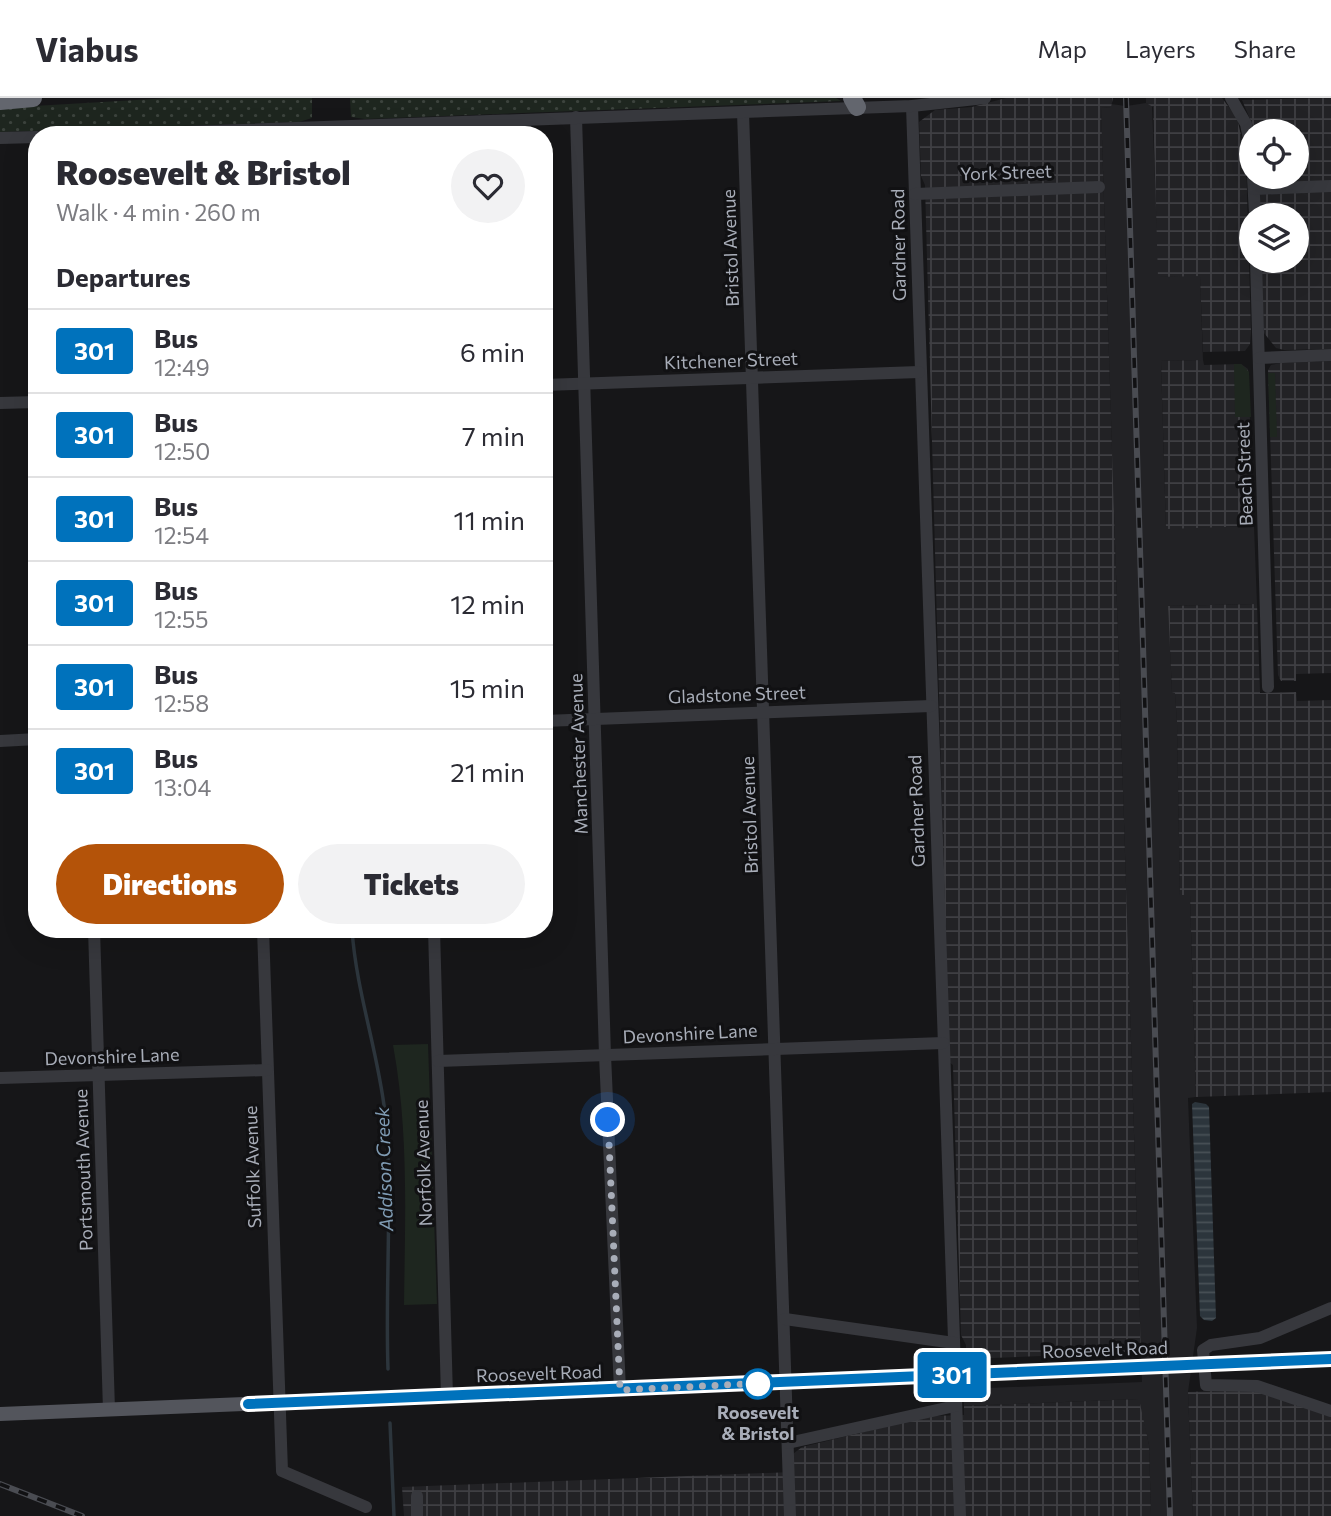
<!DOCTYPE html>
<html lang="en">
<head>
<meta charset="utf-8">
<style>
	:root { --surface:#fff; --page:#f2f2f3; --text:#2b2b33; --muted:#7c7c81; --line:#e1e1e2; --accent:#b45309 }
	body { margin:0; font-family:Commissioner,sans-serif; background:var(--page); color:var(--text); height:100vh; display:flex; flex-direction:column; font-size:26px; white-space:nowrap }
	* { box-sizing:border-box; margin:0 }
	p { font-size:23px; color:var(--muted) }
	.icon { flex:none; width:38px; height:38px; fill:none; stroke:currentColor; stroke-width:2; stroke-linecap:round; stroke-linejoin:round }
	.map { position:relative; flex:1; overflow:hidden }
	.sheet { position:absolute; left:28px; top:28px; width:525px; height:812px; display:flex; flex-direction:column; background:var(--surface); border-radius:28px; box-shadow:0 7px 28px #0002 }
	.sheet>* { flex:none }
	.badge { padding:0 14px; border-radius:5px; font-size:24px; line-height:46px }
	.fabs { position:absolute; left:1239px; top:21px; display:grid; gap:14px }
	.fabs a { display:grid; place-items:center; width:70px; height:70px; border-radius:50%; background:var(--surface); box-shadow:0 7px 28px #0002; font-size:35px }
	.you { position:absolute; width:35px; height:35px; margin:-18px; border:5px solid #fff; border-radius:50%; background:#1a73e8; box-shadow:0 0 0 10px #1a73e833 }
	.map>.badge { position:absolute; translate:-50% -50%; box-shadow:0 0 0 4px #fff }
	h2 { padding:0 28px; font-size:26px; line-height:63px }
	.round { display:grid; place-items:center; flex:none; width:74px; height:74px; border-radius:37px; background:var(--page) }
	.headline { display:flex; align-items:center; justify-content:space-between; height:119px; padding:0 28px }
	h1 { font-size:33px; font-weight:800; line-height:52px }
	.button { display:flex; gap:14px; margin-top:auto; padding:14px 28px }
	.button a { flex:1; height:80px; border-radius:42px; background:var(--accent); color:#fff; font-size:28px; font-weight:800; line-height:80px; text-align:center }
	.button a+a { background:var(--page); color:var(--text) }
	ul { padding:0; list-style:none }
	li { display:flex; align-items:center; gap:21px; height:84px; padding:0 28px; border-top:2px solid var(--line) }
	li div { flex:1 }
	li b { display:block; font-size:26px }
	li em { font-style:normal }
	li .badge { min-width:77px; font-weight:700; text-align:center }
	header { display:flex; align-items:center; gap:42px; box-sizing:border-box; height:98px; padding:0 35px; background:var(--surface); border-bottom:2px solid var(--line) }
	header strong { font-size:33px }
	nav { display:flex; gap:38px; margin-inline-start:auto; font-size:24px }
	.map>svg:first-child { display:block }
	.built { fill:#222225 }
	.industrial { fill:url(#industrial-grid) }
	.grass { fill:url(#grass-dots) }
	.park { fill:#1e261f }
	.water { fill:url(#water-rules) }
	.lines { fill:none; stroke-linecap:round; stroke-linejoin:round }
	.stream { stroke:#2c353c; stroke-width:3.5 }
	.minor { stroke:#37383d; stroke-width:12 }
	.major { stroke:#53555c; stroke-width:14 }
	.highway { stroke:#63666e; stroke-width:18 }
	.rail-casing { stroke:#4a4c52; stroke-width:6 }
	.rail { stroke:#111113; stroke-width:3.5; stroke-dasharray:10; stroke-linecap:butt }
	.line-casing { stroke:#fff; stroke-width:16 }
	.line { stroke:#0072bc; stroke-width:10 }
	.walk { stroke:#a8adb8; stroke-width:7; stroke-dasharray:0 12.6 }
	.stop-dot { fill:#fff; stroke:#0072bc; stroke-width:3.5 }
	.labels { text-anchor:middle; stroke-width:6; stroke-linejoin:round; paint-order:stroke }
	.street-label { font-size:18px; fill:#a8adb8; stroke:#111113 }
	.stop-label { font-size:18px; font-weight:bold; fill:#a8adb8; stroke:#111113 }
	.water-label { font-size:19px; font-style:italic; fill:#7f9bb3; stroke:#111113 }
</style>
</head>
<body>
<header>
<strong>Viabus</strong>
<nav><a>Map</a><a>Layers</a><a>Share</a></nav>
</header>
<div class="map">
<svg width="1331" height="1418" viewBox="0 0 1331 1418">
	<defs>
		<pattern id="industrial-grid" width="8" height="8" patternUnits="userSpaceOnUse" patternTransform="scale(1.75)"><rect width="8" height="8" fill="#222225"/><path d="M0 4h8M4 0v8" fill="none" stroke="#3f3f43"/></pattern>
		<pattern id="grass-dots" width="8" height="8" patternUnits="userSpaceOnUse" patternTransform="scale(1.75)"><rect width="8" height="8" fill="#1e261f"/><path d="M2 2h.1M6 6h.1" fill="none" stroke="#3c433d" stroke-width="1.8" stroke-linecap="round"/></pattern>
		<pattern id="water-rules" width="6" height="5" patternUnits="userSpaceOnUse" patternTransform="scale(1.75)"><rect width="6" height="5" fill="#2c353c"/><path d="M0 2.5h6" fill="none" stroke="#485056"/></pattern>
	</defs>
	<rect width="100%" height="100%" fill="#161618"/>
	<path class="built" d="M1146,5L1152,8L1159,179L1200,177L1203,262L1161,263L1166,430L1254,428L1257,506L1168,508L1172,594H1175L1177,624L1180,797H1190L1196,999L1188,1000L1197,1230L1188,1294L1193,1418H1151L1149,1347L1138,1301L964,1308L963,1291L1142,1284L1101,10L1111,9V6L1126,8Z"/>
	<g class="industrial">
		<path d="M1006,0H1113L1111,9L1101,10L1141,1254L966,1261V1247L961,1237L953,967L949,964L925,87L921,78L919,24L935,12L972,9Z"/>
		<path d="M1146,0H1222L1237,20L1246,58L1251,234L1250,246L1245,253L1203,254L1200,178L1158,179L1153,9L1146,5Z"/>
		<path d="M1331,0V251L1284,252L1276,250L1264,235L1261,163H1297V117H1260L1259,79H1297V33H1255L1242,2Z"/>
		<path d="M1203,262L1204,267L1241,266L1248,271L1254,428L1166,431L1161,263Z"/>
		<path d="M1331,263V575L1296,576V583H1281L1278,577L1268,272L1271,267L1281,265Z"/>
		<path d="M1257,506L1260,595L1296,594L1297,603L1331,602V994L1196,999L1190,797H1180L1177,624L1175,595L1172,594L1168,508Z"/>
		<path d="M1242,1292L1258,1293L1331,1318V1418H1193L1188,1294Z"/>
		<path d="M1139,1301L1149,1347L1151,1418H404L402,1389L792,1374L793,1356L802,1349L930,1318L964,1317V1308Z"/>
	</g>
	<g class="grass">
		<path d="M171,0H312V20L299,24L0,34V10Z"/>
		<path d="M350,0H836L841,3L365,21L351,19Z"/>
	</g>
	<g class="park">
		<path d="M1234,266H1241L1249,274L1251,319H1235Z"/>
		<path d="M1268,275H1275L1277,339H1270Z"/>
		<path d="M428,946L437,1206L404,1207C405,1119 409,1034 393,947Z"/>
	</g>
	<path class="water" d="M1195,1004L1206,1006L1209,1009L1216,1220L1212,1223L1204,1222L1200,1218L1192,1006Z"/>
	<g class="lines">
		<g class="stream">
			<path d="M352,831C356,893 378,953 385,1015C393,1099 385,1186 388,1271"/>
			<path d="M390,1325L394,1418"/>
		</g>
		<g class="minor">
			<path d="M1231,0L1246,26L1251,51"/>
			<path d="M912,8L960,1418"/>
			<path d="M743,14L790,1418"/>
			<path d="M576,19L605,957L620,1292"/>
			<path d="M101,37L912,8L985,0"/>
			<path d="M0,40L37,39"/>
			<path d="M1253,79L1255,117"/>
			<path d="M1254,91L1331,88"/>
			<path d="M915,96L1099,89"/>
			<path d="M1256,163L1268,589"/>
			<path d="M1259,260L1331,257"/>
			<path d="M544,287L919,274"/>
			<path d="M0,305L37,304"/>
			<path d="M544,623L931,608"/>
			<path d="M0,643L37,641"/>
			<path d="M94,831L109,1312"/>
			<path d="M263,831L282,1373L366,1409"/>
			<path d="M434,831L447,1299"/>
			<path d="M438,963L943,945"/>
			<path d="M0,980L267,972"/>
			<path d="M1331,1210L1260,1240L1211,1247L1203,1252L1206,1287L1257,1288L1331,1313"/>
			<path d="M785,1221L954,1245"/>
			<path d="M788,1345L955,1308"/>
			<path d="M417,1398V1418"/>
		</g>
		<path class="major" d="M0,1316L1331,1261"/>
		<g class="highway">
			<path d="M852,0L857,9"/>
			<path d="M0,3L33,0"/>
		</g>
		<g class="rail-casing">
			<g id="rail">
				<path d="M1126,0L1170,1418"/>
				<path d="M0,1386L82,1418"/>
			</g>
		</g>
		<use href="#rail" class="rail"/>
	</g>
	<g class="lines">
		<g class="line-casing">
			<path id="line" d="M248,1306L1331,1261"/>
		</g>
		<use href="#line" class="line"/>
		<path class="walk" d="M608,1022L620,1292L766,1285L758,1286"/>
	</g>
	<circle class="stop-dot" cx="758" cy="1286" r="14"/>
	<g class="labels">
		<g class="street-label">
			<text transform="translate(1006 75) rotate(-2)" y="6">York Street</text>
			<text transform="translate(899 147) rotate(-91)" y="6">Gardner Road</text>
			<text transform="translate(731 150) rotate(-92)" y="6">Bristol Avenue</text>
			<text transform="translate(731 263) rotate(-2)" y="6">Kitchener Street</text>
			<text transform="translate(1245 376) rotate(-92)" y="6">Beach Street</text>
			<text transform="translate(737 597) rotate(-2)" y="6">Gladstone Street</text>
			<text transform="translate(579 656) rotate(-92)" y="6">Manchester Avenue</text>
			<text transform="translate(917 713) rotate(-92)" y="6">Gardner Road</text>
			<text transform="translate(750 717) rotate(-92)" y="6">Bristol Avenue</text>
			<text transform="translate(690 936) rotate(-3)" y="6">Devonshire Lane</text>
			<text transform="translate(112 959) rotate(-2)" y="6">Devonshire Lane</text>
			<text transform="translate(424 1065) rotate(-92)" y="6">Norfolk Avenue</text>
			<text transform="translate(253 1069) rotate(-92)" y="6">Suffolk Avenue</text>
			<text transform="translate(84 1072) rotate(-92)" y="6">Portsmouth Avenue</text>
			<text transform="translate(1105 1252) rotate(-2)" y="6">Roosevelt Road</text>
			<text transform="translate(539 1276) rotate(-2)" y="6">Roosevelt Road</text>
		</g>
		<g class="stop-label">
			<text x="758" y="1321">Roosevelt<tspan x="758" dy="21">&amp; Bristol</tspan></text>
		</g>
		<g class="water-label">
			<text transform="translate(384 1071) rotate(-92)" y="7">Addison Creek</text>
		</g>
	</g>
</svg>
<div class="fabs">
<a><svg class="icon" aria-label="locate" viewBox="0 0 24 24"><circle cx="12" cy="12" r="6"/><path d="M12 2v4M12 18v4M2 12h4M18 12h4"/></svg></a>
<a><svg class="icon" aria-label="layers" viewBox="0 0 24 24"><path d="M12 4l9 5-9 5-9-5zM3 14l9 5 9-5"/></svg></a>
</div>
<div class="you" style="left:608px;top:1022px"></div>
<b class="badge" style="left:952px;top:1277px;background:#0072bc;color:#fff">301</b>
<section class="sheet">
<div class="headline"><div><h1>Roosevelt &amp; Bristol</h1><p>Walk · 4 min · 260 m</p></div><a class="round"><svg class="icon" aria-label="heart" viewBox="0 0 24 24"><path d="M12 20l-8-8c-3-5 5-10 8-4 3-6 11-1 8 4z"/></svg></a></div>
<h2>Departures</h2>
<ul>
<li><span class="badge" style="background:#0072bc;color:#fff">301</span><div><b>Bus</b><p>12:49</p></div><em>6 min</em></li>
<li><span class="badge" style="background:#0072bc;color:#fff">301</span><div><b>Bus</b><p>12:50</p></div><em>7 min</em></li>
<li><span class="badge" style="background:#0072bc;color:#fff">301</span><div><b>Bus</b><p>12:54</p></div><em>11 min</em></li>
<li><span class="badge" style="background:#0072bc;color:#fff">301</span><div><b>Bus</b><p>12:55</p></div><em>12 min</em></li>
<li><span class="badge" style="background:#0072bc;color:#fff">301</span><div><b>Bus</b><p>12:58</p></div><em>15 min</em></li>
<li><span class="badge" style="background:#0072bc;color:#fff">301</span><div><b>Bus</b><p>13:04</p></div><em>21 min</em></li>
</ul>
<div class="button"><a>Directions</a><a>Tickets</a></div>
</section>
</div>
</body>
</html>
